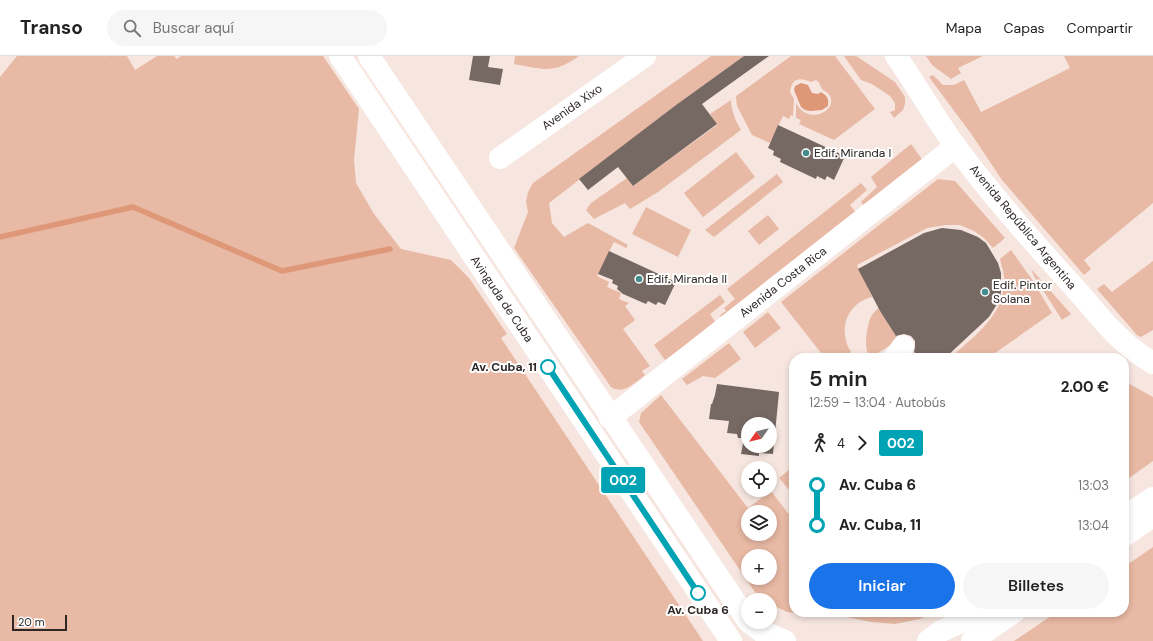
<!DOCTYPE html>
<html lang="es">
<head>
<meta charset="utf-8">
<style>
	:root { --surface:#fff; --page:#f6f6f6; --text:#222; --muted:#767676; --line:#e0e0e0; --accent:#1a73e8 }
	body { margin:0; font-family:"DM Sans",sans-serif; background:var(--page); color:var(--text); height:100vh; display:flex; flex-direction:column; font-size:15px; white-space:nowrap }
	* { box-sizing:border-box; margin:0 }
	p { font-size:13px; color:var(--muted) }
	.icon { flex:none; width:22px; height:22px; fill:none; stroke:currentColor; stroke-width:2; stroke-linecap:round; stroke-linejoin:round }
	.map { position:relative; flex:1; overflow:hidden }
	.sheet { position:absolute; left:789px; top:297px; width:340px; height:264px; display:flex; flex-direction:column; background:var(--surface); border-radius:16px; box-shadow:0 2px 6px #0003 }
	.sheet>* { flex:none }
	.badge { padding:0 8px; border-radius:3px; font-size:14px; line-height:26px }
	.needle { width:26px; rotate:236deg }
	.buttons { position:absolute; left:741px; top:361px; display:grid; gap:8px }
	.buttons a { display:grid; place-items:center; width:36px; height:36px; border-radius:50%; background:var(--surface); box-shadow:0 2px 6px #0003; font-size:20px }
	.scale { position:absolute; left:12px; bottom:10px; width:55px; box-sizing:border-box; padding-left:4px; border:2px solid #2c2624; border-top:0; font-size:11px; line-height:14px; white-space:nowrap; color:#2c2624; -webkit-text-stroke:3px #fff; paint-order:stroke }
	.map>.badge { position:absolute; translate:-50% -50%; box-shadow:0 0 0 2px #fff }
	.legs { display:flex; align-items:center; gap:6px; height:44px; padding:0 20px; font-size:13px }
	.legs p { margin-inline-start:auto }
	.overview { display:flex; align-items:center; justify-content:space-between; height:68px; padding:0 20px }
	h1 { font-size:22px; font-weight:600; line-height:30px }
	.action { display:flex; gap:8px; margin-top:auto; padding:8px 20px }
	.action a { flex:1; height:46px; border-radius:24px; background:var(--accent); color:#fff; font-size:16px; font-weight:600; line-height:46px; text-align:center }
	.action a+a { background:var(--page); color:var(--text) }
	ul { padding:0 20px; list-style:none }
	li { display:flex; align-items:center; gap:14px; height:40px; font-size:15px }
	li i { display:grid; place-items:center; width:6px; height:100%; margin:0 5px; background:currentColor }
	li i::after { content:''; width:10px; height:10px; margin:-5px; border:3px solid; border-radius:50%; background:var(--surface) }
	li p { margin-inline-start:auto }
	li:first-child i { background:linear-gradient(#0000 50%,currentColor 0) }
	li:last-child i { background:linear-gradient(currentColor 50%,#0000 0) }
	header { display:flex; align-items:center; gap:24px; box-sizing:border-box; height:56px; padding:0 20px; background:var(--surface); border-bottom:1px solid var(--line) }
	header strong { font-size:19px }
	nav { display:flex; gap:22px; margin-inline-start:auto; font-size:14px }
	.search { width:280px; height:36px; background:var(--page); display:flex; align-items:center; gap:10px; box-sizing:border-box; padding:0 14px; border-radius:22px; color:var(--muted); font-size:15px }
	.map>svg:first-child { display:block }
	.green { fill:#e8b9a4; fill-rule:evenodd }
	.water { fill:#de9878 }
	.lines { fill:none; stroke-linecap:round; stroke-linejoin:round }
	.stream { stroke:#de9878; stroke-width:5.5 }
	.building { fill:#766862; fill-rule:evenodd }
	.minor { stroke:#fff; stroke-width:22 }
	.major { stroke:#fff; stroke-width:22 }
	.line-1-casing { stroke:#fff; stroke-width:9 }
	.line-1 { stroke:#00a3b4; stroke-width:6 }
	.poi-dot { fill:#448b8b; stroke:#fff; stroke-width:1.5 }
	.stop-1-dot { fill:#fff; stroke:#00a3b4; stroke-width:2 }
	.labels { text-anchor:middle; stroke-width:4; stroke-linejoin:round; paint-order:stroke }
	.street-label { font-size:12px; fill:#2c2624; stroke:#fff }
	.poi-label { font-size:12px; fill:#2c2624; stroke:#fff; text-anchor:start }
	.stop-label { font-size:12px; font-weight:bold; fill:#2c2624; stroke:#fff; text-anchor:end }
</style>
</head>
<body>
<header>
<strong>Transo</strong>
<div class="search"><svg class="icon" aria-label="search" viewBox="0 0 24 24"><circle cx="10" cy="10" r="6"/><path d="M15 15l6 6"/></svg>Buscar aquí</div>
<nav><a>Mapa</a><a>Capas</a><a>Compartir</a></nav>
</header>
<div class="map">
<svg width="1153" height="585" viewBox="0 0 1153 585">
	<rect width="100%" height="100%" fill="#f6e6df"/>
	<g class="green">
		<path d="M17,0H103L104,1L105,0H127L135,14L157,0H174L177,3L181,0H323L359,53L354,104L356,127L374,158L401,193L451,204L469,222L507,278L501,282L703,585H0V21Z"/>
		<path d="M515,0H579C552,19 544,13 514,8Z"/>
		<path d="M711,0H744L676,49L549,147L552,167L564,181L588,167L628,189L626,192L614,186L597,220L609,226L607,231L621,237L619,243L629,247L625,250L635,264L623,273L650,310L642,315L645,319C634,327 624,339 611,331L514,192L528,156L526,146L528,136L533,127Z"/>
		<path d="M791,0H835L875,53L834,84L799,68L801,64L796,62V47C808,70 838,55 830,40C828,37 826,36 823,34C820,31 821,27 816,24L811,26C799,21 792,22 790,36L794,43L793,60L791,59L789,63L783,60L770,87L752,79L737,50L736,40Z"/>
		<path d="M844,0H856L895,26L905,41V48L903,54L894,62L890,56L895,54V47L890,40L872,28L861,24Z"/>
		<path d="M926,0H983L958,12L961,17L951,23L932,9Z"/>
		<path d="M1064,0H1153V147L1084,204L1091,213L1084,219L1002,124L972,79L929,21L933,19L943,29H954L964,24L981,56L1070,12Z"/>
		<path d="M731,44C731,54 736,66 741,74L658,136L630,153L625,147L594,163L586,154L591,147L627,122L633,130L717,69L710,58Z"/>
		<path d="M911,88L924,106L865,151L861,146L877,131L871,121Z"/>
		<path d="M736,96L755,121L703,161L684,137Z"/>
		<path d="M777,118L783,126L714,181L705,174Z"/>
		<path d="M938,123L955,125L1005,182L993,192L984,182L974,175L960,169H946L927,172L857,209L872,241C847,247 837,274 851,296L843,302H825L781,246Z"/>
		<path d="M861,127L867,134L850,149L857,158L722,262L720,259L726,255L724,252L735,243L727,233Z"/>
		<path d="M646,151L691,174L678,201L632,178Z"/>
		<path d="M768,159L779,173L759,189L748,175Z"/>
		<path d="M1011,194L1031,222L1052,257L988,302H950C975,279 1006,259 1004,221C1004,215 1001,209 1000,203Z"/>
		<path d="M1153,205V274L1141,281L1137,279L1097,233L1104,228L1112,236Z"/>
		<path d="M1031,213L1071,258L1062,264L1034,220Z"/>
		<path d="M720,239L725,246L710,258L716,267L665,304L654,289Z"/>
		<path d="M878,252L899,284L873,300L868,298C864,289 867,272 870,263C871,259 875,256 878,252Z"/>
		<path d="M768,256L781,272L755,292L743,276Z"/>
		<path d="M729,287L741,303L715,322L703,320L687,329L682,323Z"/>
		<path d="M1124,325L1153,341V405L1125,425Z"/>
		<path d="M661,339L748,452L771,435L794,465V556H934L920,563L895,568L871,566L832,558L813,559L787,556L770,548V544H763L759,542L639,366L641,357ZM748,456H770V478H748ZM748,500H770V522H748Z"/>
		<path d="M794,410V440L779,422Z"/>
		<path d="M1153,491V585H1014L1057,556H1124V511Z"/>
	</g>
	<path class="water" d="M801,27L808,29L812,37L818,38L821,36C827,40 829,42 828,50L822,54L810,55L805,54L801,51L794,34L795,30Z"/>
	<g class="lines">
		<path class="stream" d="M0,181L133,151L282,215L390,193"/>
	</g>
	<g class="building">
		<path d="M473,0H490L488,11L503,13L500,29L469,24Z"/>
		<path d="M744,0H769L702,48L717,68L633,130L618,111L588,134L579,123L676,49Z"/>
		<path d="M778,69L845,100L834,124L827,120L825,124L817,120L816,123L780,106L781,103L773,99L774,95L768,92Z"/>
		<path d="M942,172L961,174L978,181L986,187L998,207L1001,217V236L999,245L989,261L945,302H919L914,296L915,291V285L911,280L904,278L896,280L880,255L858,213L924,177Z"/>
		<path d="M609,195L676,226L665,249L658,246L656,249L648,245L646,248L623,238L617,233L618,230L612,227L613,224L598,218Z"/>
		<path d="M717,328L779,336L773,398L759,397V400L741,398L744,382H738L737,378L727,377L729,365L709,363L711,348H712L715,339ZM748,368H770V390H748Z"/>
	</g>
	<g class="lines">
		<g class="minor">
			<path d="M896,0C917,30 935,62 956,91C992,140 1032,185 1073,230C1100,260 1117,286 1153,307"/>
			<path d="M500,102L645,0"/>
			<path d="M894,302L903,290"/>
			<path d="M610,362L956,90"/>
			<path d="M1124,461L1153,442"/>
			<path d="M1124,480L1153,460"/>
			<path d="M928,585L941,575L985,556"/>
			<path d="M972,585L1014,556"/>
		</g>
		<g class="major">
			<path d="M340,0L731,585"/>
			<path d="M369,0L748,565"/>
			<path d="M749,566L761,575L785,585"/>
		</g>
	</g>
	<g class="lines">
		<g class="line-1-casing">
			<path id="line-1" d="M548,311L698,537"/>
		</g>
		<use href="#line-1" class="line-1"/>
	</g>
	<g class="poi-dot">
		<circle cx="806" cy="97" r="4"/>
		<circle cx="639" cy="223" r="4"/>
		<circle cx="985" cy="236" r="4"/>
	</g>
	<g class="stop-1-dot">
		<circle cx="548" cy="311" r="7"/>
		<circle cx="698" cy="537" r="7"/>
	</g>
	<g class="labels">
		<g class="street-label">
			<text transform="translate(572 51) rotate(-35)" y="4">Avenida Xixo</text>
			<text transform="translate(1023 171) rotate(50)" y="4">Avenida República Argentina</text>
			<text transform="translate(783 226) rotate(-38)" y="4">Avenida Costa Rica</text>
			<text transform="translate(502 243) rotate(56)" y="4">Avinguda de Cuba</text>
		</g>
		<g class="poi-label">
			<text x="814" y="101">Edif. Miranda I</text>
			<text x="647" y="227">Edif. Miranda II</text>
			<text x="993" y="233">Edif. Pintor<tspan x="993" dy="14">Solana</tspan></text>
		</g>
		<g class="stop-label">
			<text x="537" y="315">Av. Cuba, 11</text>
			<text x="698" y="558" text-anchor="middle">Av. Cuba 6</text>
		</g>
	</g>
</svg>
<div class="buttons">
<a><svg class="needle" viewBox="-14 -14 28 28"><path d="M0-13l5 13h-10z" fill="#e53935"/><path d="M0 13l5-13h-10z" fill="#767676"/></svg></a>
<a><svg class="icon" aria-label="locate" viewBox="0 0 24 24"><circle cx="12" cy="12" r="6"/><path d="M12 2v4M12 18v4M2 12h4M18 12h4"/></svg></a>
<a><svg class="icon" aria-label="layers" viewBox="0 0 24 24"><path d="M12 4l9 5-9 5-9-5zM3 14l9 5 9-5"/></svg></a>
<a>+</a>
<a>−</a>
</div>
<div class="scale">20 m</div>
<b class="badge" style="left:623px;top:424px;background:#00a3b4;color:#fff">002</b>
<section class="sheet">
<div class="overview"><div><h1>5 min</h1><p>12:59 – 13:04 · Autobús</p></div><b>2.00 €</b></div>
<div class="legs"><svg class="icon" aria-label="walk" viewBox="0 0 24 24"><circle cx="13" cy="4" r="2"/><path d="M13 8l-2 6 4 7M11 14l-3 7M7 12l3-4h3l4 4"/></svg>4<svg class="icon" aria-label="forward" viewBox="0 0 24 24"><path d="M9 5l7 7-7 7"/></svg><b class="badge" style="background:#00a3b4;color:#fff">002</b></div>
<ul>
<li><i style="color:#00a3b4"></i><b>Av. Cuba 6</b><p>13:03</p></li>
<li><i style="color:#00a3b4"></i><b>Av. Cuba, 11</b><p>13:04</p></li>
</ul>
<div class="action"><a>Iniciar</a><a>Billetes</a></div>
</section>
</div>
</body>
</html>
